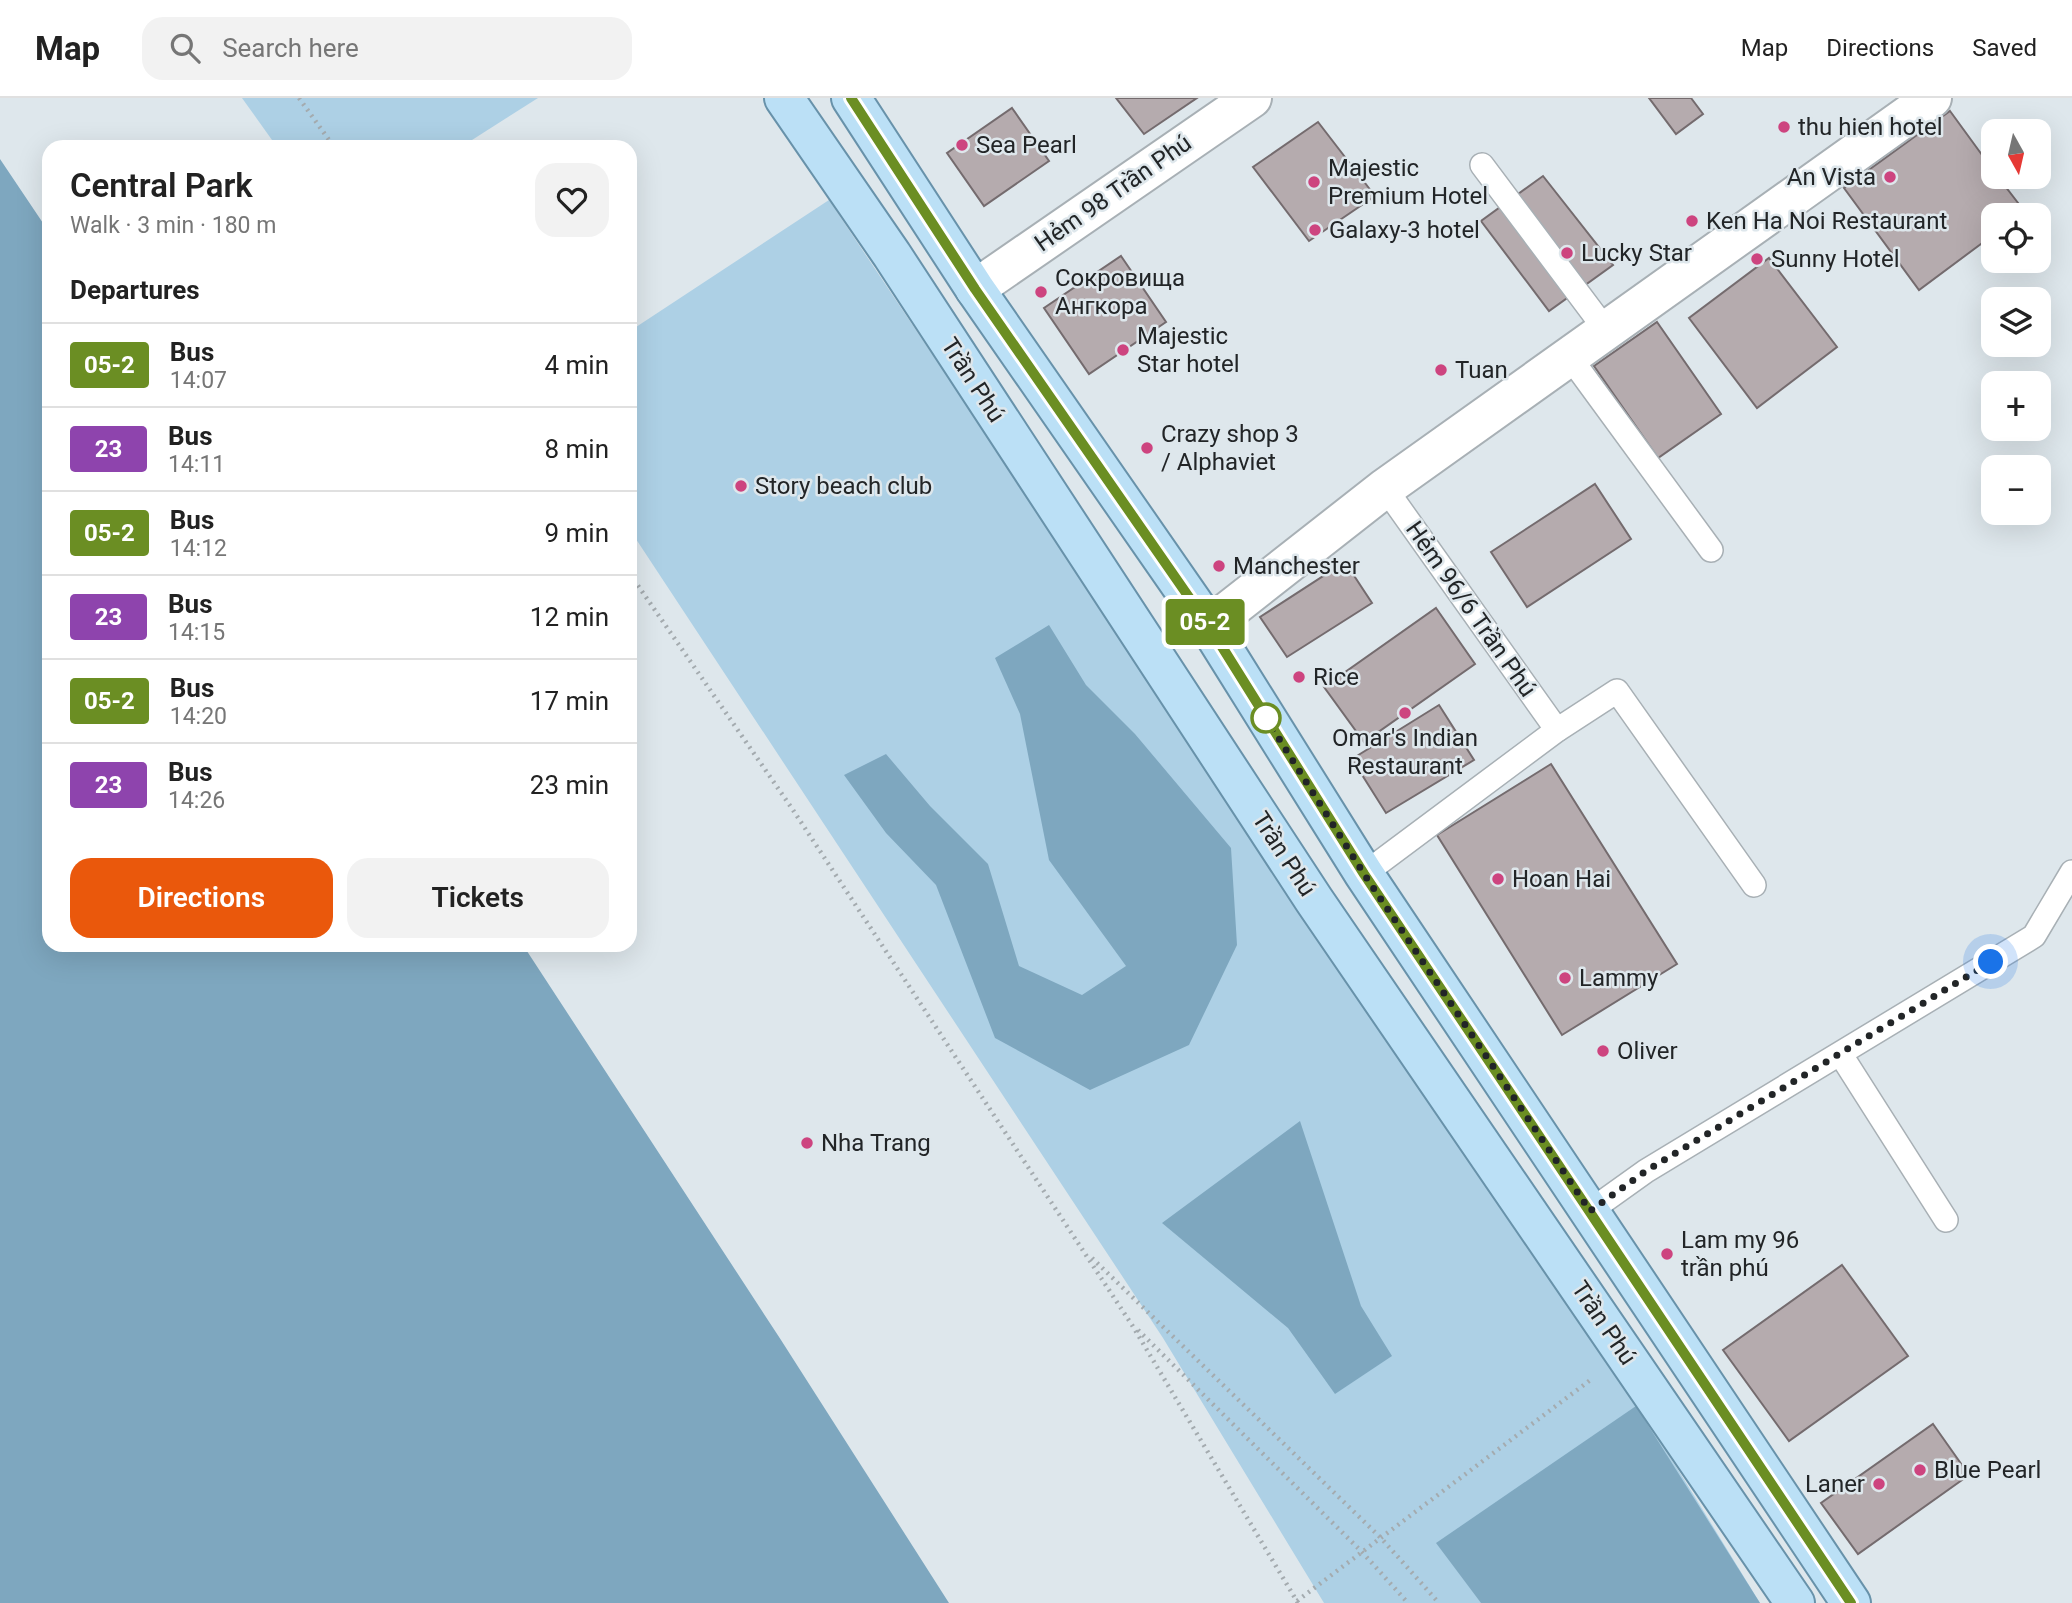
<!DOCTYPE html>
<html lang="en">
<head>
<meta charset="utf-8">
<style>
	:root { --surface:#fff; --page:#f2f2f2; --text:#222; --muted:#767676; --line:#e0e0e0; --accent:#ea580c }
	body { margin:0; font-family:Roboto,sans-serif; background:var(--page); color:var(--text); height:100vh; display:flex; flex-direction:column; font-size:26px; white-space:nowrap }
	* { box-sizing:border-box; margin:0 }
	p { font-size:23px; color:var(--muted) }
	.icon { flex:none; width:38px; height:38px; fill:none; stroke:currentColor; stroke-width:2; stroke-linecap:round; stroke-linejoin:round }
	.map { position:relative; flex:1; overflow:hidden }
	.drawer { position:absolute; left:42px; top:42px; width:595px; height:812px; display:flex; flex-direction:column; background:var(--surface); border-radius:21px; box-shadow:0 7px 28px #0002 }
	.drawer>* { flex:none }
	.badge { padding:0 14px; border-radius:5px; font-size:24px; line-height:46px }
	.needle { width:46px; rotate:172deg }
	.buttons { position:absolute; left:1981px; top:21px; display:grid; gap:14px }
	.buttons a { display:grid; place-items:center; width:70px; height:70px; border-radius:14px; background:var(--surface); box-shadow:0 7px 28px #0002; font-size:35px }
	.you { position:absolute; width:35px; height:35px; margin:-18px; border:5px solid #fff; border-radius:50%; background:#1a73e8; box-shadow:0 0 0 10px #1a73e833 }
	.map>.badge { position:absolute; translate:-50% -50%; box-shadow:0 0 0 4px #fff }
	h2 { padding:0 28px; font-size:26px; line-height:63px }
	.round { display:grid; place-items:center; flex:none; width:74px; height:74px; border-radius:21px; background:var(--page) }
	.head { display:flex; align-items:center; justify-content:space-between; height:119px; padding:0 28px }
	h1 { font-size:33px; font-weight:600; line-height:52px }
	.button { display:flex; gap:14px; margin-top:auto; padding:14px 28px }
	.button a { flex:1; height:80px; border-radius:21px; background:var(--accent); color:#fff; font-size:28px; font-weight:600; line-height:80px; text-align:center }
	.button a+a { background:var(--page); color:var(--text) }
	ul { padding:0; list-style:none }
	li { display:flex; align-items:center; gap:21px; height:84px; padding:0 28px; border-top:2px solid var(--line) }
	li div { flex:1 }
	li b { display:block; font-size:26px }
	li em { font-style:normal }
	li .badge { min-width:77px; font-weight:700; text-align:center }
	header { display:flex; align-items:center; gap:42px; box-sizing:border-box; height:98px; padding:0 35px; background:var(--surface); border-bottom:2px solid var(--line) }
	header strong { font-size:33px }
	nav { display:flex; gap:38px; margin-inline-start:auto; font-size:24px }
	.search { width:490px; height:63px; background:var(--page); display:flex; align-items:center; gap:18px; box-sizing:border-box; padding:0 24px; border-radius:21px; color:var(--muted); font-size:26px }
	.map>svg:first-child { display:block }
	.green { fill:#add0e5 }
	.forest { fill:#7fa8c0 }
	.water { fill:#7ea7bf }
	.building { fill:#b5abae; stroke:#746b6e; stroke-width:2 }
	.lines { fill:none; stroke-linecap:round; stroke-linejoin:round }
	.service-casing { stroke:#a8b0b5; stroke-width:26 }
	.minor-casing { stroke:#a8b0b5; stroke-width:42 }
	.primary-casing { stroke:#6892aa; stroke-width:42 }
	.path { stroke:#a4abaf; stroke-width:4.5; stroke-dasharray:2 5; stroke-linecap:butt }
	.service { stroke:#fff; stroke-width:23 }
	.minor { stroke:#fff; stroke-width:38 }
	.primary { stroke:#bbe0f6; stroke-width:38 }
	.line-casing { stroke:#fff; stroke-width:16 }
	.line { stroke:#6b8e23; stroke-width:10 }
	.walk { stroke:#222527; stroke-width:7; stroke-dasharray:0 12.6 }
	.poi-dot { fill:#cd447f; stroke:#dee7ec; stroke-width:2.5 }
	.stop-dot { fill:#fff; stroke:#6b8e23; stroke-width:3.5 }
	.labels { text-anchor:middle; stroke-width:5; stroke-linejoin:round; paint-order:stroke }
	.poi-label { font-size:24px; fill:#222527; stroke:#dee7ec; text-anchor:start }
	.street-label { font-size:24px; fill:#222527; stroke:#dee7ec }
</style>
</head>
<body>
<header>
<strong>Map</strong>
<div class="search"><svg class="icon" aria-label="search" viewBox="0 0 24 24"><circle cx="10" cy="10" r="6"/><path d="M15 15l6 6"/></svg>Search here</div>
<nav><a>Map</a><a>Directions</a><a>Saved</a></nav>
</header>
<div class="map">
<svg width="2072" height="1505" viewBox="0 0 2072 1505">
	<rect width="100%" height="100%" fill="#dee7ec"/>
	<g class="green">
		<path d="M242,0H538L461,49H277Z"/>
		<path d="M829,102L1677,1370L1760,1505H1324L1163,1240L630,432V233Z"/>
	</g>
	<path class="forest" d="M1636,1308L1760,1505H1481L1436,1445Z"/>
	<g class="water">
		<path d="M0,61L49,134V847H523L781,1242L949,1505H0Z"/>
		<path d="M1049,527L1086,587L1135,636L1231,750L1237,847L1189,947L1090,992L995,940L936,787L886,735L844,677L886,656L930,708L988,766L1019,868L1082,897L1126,868L1049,762L1020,616L995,560Z"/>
		<path d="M1300,1023L1361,1208L1392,1258L1335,1296L1288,1230L1162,1125Z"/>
	</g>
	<g class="building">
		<path d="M1116,0H1197L1144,36Z"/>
		<path d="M1649,0H1691L1703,16L1676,36Z"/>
		<path d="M1012,10L1049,63L984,108L947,55Z"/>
		<path d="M1950,13L1993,72V79H1998L2025,114L2021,117H1993V137L1919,192L1844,90Z"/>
		<path d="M1318,24L1375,98L1309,143L1253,69Z"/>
		<path d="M1543,78L1613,167L1549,213L1481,123Z"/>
		<path d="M1121,158L1166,224L1089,276L1044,210Z"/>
		<path d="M1769,160L1837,249L1757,310L1689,220Z"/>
		<path d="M1657,224L1721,316L1658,360L1594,268Z"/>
		<path d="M1595,386L1631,441L1527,509L1491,454Z"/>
		<path d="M1345,464L1372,505L1287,559L1260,519Z"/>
		<path d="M1436,510L1475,566L1364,644L1324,589Z"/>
		<path d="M1439,607L1474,662L1386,715L1352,661Z"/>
		<path d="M1551,666L1677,866L1562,937L1437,737Z"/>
		<path d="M1842,1167L1908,1258L1789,1343L1723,1252Z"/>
		<path d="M1933,1326L1969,1377L1858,1456L1821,1405Z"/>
	</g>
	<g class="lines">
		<g class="service-casing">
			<g id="service">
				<path d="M1482,67L1605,231"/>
				<path d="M1569,258L1711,452"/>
				<path d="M1385,390L1557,632"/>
				<path d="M1364,776L1557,632L1617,593L1754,787"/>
				<path d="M1841,957L1946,1122"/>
				<path d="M1590,1113L1646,1073L2034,838L2072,774"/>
			</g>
		</g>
		<g class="minor-casing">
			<g id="minor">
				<path d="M975,191L1252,0"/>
				<path d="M1209,528L1385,390L1932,0"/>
			</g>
		</g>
		<g class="primary-casing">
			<g id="primary">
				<path d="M784,0L892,157L1314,802L1795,1505"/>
				<path d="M851,0L975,191L1209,528L1364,776L1851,1505"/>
			</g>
		</g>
		<g class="path">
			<path d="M299,0L334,49"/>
			<path d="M630,476L793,712L1132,1227L1298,1505"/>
			<path d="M1092,1160L1381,1440L1439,1505"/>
			<path d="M1138,1232L1362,1454L1408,1505"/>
			<path d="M1297,1503L1593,1280"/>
		</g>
		<use href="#service" class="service"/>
		<use href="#minor" class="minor"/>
		<use href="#primary" class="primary"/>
	</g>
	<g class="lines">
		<g class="line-casing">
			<path id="line" d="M851,0L975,191L1209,528L1364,776L1851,1505"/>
		</g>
		<use href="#line" class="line"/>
		<path class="walk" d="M1266,620L1364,776L1590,1113L1646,1073L1991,864"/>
	</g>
	<g class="poi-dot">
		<circle cx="1784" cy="29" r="7"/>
		<circle cx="962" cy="47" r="7"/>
		<circle cx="1890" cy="79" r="7"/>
		<circle cx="1314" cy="84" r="7"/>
		<circle cx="1692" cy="123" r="7"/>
		<circle cx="1315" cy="132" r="7"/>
		<circle cx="1567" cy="155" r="7"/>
		<circle cx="1757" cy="161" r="7"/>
		<circle cx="1041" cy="194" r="7"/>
		<circle cx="1123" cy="252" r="7"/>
		<circle cx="1441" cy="272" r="7"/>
		<circle cx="1147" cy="350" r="7"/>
		<circle cx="741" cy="388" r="7"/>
		<circle cx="1219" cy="468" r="7"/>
		<circle cx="1299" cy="579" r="7"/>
		<circle cx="1405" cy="615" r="7"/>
		<circle cx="1498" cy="781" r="7"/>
		<circle cx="1565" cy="880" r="7"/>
		<circle cx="1603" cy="953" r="7"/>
		<circle cx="807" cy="1045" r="7"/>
		<circle cx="1667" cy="1156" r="7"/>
		<circle cx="1920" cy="1372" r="7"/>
		<circle cx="1879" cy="1386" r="7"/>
	</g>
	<circle class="stop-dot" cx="1266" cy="620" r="14"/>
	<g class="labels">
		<g class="poi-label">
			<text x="1798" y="37">thu hien hotel</text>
			<text x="976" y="55">Sea Pearl</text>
			<text x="1328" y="78">Majestic<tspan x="1328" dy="28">Premium Hotel</tspan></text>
			<text x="1876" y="87" text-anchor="end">An Vista</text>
			<text x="1706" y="131">Ken Ha Noi Restaurant</text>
			<text x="1329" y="140">Galaxy-3 hotel</text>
			<text x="1581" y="163">Lucky Star</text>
			<text x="1771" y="169">Sunny Hotel</text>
			<text x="1055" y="188">Сокровища<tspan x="1055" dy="28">Ангкора</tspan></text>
			<text x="1137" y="246">Majestic<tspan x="1137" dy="28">Star hotel</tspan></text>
			<text x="1455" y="280">Tuan</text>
			<text x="1161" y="344">Crazy shop 3<tspan x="1161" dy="28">/ Alphaviet</tspan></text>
			<text x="755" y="396">Story beach club</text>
			<text x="1233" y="476">Manchester</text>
			<text x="1313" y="587">Rice</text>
			<text x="1405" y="648" text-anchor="middle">Omar's Indian<tspan x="1405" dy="28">Restaurant</tspan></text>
			<text x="1512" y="789">Hoan Hai</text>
			<text x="1579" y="888">Lammy</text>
			<text x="1617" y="961">Oliver</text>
			<text x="821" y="1053">Nha Trang</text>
			<text x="1681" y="1150">Lam my 96<tspan x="1681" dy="28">trần phú</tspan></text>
			<text x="1934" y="1380">Blue Pearl</text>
			<text x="1865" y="1394" text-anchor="end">Laner</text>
		</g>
		<g class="street-label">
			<text transform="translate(1113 95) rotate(-35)" y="8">Hẻm 98 Trần Phú</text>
			<text transform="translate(973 282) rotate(57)" y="8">Trần Phú</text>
			<text transform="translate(1471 511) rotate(55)" y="8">Hẻm 96/6 Trần Phú</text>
			<text transform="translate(1284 756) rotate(57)" y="8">Trần Phú</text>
			<text transform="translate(1604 1225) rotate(56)" y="8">Trần Phú</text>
		</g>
	</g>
</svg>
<div class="buttons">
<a><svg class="needle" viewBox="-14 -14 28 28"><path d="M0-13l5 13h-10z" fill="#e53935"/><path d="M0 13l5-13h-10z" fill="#767676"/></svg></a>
<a><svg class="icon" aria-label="locate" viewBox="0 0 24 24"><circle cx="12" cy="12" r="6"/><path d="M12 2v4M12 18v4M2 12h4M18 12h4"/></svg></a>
<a><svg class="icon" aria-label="layers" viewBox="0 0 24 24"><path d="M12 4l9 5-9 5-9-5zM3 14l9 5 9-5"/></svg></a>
<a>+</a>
<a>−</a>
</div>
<div class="you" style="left:1991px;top:864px"></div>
<b class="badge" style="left:1205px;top:524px;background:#6b8e23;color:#fff">05-2</b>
<section class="drawer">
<div class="head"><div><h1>Central Park</h1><p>Walk · 3 min · 180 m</p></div><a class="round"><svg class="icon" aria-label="heart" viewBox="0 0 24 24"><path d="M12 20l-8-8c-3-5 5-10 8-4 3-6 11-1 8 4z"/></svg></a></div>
<h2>Departures</h2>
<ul>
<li><span class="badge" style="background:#6b8e23;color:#fff">05-2</span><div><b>Bus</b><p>14:07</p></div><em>4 min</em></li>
<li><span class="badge" style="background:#8e44ad;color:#fff">23</span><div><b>Bus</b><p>14:11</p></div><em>8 min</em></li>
<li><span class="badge" style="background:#6b8e23;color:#fff">05-2</span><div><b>Bus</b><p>14:12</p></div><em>9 min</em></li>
<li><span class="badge" style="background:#8e44ad;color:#fff">23</span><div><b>Bus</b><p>14:15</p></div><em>12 min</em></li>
<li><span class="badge" style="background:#6b8e23;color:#fff">05-2</span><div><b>Bus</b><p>14:20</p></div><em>17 min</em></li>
<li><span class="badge" style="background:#8e44ad;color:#fff">23</span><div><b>Bus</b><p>14:26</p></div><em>23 min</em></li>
</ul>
<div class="button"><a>Directions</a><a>Tickets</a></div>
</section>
</div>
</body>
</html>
